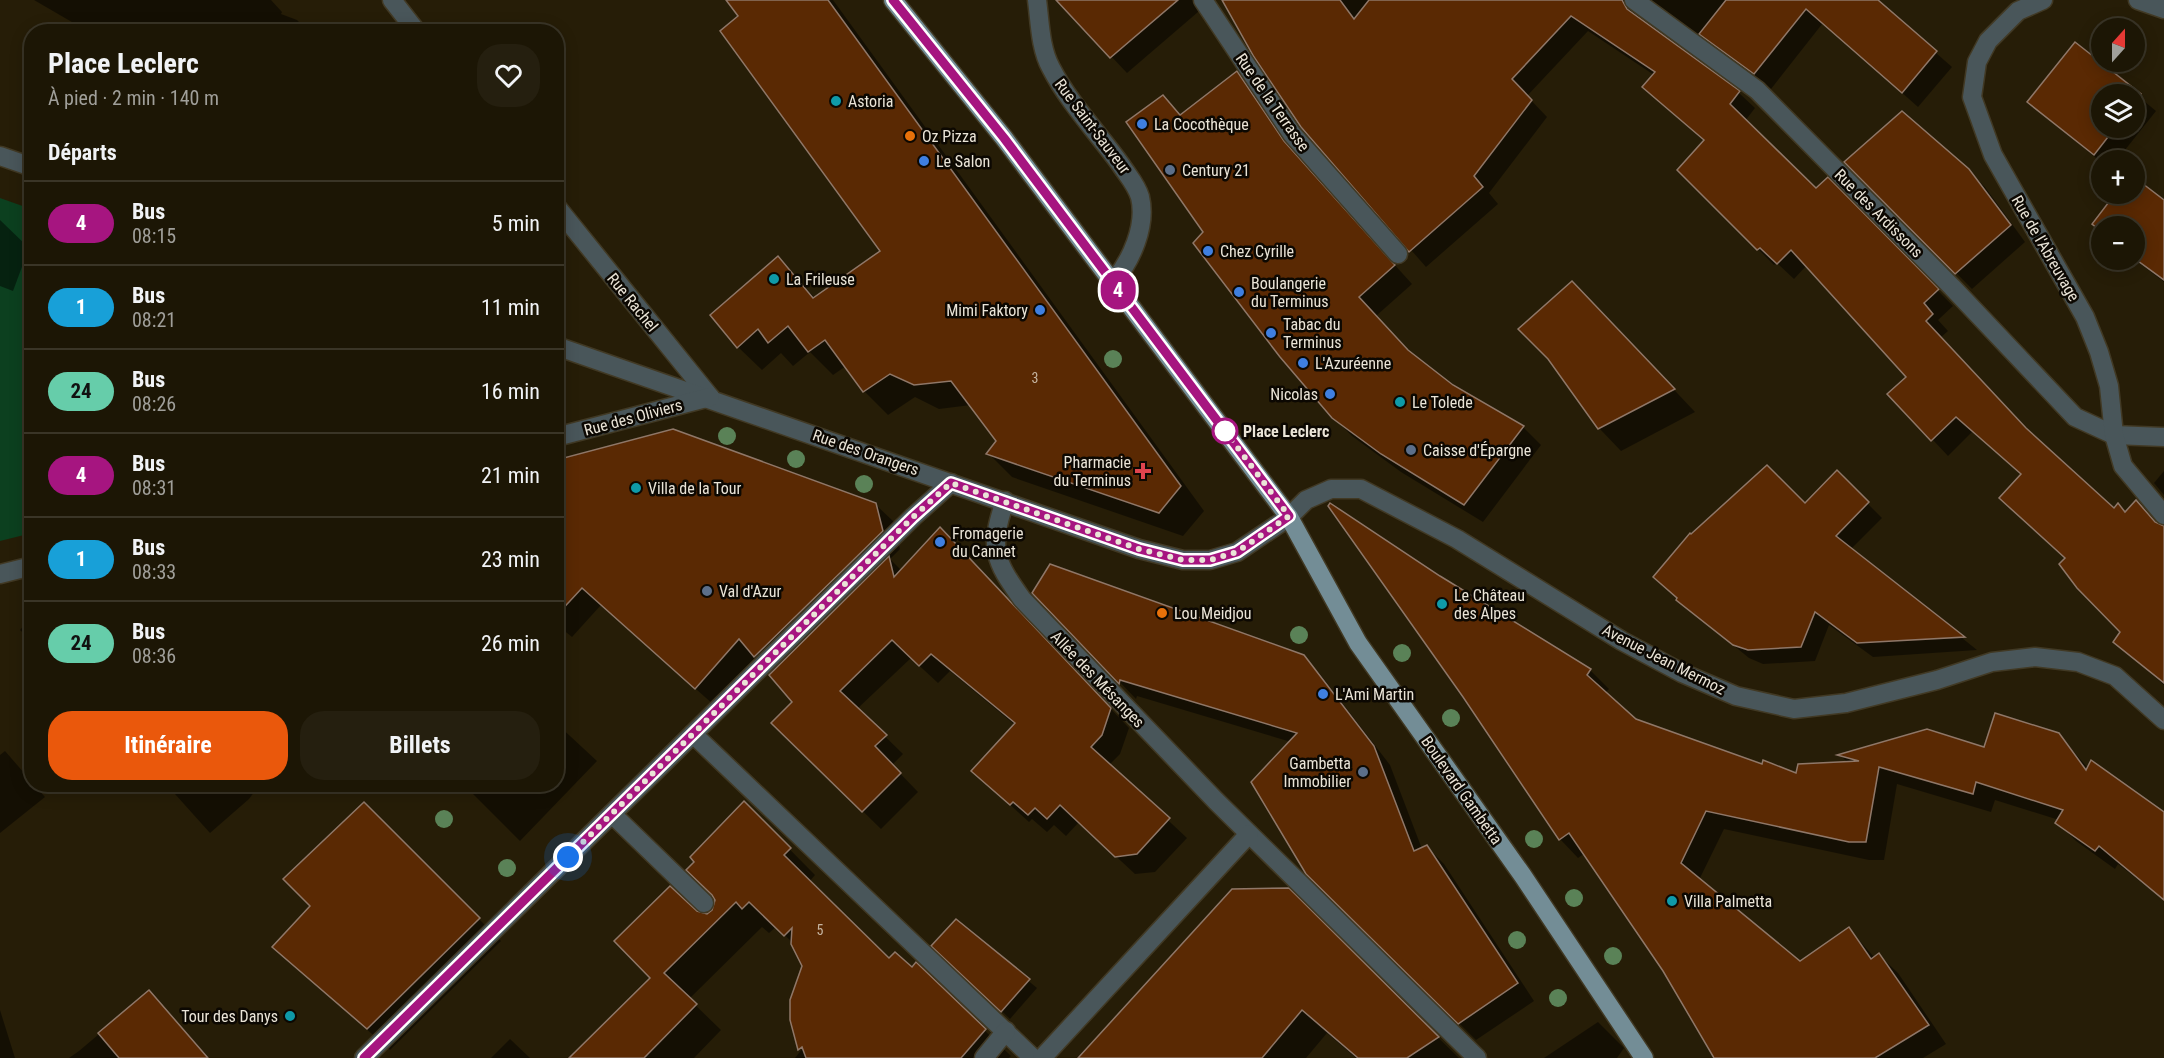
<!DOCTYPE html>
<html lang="fr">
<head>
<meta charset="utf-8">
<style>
	:root { --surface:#1c1605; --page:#251f0f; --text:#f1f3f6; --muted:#a09f9a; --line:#3a3527; --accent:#ea580c }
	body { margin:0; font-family:"Roboto Condensed",sans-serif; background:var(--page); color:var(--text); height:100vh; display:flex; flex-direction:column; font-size:22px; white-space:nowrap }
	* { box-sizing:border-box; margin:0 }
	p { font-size:20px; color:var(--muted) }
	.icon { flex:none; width:33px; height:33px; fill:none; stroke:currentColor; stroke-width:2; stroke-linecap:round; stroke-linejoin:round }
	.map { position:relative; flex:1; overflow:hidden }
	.side { position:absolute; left:24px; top:24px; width:540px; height:768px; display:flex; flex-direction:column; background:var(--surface); border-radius:24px; box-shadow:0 3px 15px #0003,0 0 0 2px var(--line) }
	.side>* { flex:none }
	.badge { padding:0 12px; border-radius:20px; font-size:21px; line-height:39px }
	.needle { width:39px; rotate:21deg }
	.controls { position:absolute; left:2091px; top:18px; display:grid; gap:12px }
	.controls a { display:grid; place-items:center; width:54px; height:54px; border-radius:50%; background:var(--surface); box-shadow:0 3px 15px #0003,0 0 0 2px var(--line); font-size:30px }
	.you { position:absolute; width:30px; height:30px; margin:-15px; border:4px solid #fff; border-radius:50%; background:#1a73e8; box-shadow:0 0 0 9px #1a73e833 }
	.map>.badge { position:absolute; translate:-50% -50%; box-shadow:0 0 0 3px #fff }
	h2 { padding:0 24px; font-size:22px; line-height:54px }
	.round { display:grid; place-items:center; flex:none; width:63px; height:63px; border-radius:24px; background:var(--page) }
	.head { display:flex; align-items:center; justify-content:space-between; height:102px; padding:0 24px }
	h1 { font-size:28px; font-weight:700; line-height:45px }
	.button { display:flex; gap:12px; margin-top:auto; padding:12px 24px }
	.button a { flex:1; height:69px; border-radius:24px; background:var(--accent); color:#fff; font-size:24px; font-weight:700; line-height:69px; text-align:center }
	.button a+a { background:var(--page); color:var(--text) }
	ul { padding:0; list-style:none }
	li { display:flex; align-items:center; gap:18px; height:84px; padding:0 24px; border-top:2px solid var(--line) }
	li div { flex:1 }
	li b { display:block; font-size:22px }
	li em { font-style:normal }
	li .badge { min-width:66px; font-weight:700; text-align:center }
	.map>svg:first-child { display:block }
	.green { fill:#0c401f }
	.shadow { fill:#0007; fill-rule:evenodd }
	.building { fill:#5a2903; stroke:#8f7768; stroke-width:1.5 }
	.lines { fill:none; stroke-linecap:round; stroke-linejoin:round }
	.minor-casing { stroke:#413924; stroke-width:21 }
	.major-casing { stroke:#413924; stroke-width:21 }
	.minor { stroke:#49565a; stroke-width:18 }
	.major { stroke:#738d96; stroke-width:18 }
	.tree { fill:#5a8257 }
	.line-casing { stroke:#fff; stroke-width:14 }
	.line { stroke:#a61580; stroke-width:9 }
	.walk { stroke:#eae4d7; stroke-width:6; stroke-dasharray:0 10.8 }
	.culture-dot { fill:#0f9aa8; stroke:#0c0802; stroke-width:2 }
	.shop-dot { fill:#3f7fe0; stroke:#0c0802; stroke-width:2 }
	.food-dot { fill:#e8710a; stroke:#0c0802; stroke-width:2 }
	.service-dot { fill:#5c6f8a; stroke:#0c0802; stroke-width:2 }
	.stop-dot { fill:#fff; stroke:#a61580; stroke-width:3 }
	.health-dot { fill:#e0444e; stroke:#0c0802; stroke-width:2 }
	.labels { text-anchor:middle; stroke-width:5; stroke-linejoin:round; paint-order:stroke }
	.number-label { font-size:14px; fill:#c6b5a2 }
	.poi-label { font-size:16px; fill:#eae4d7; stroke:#0c0802; text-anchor:start }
	.street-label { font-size:16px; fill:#eae4d7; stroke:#0c0802 }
	.stop-label { font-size:16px; font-weight:bold; fill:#eae4d7; stroke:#0c0802; text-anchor:start }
</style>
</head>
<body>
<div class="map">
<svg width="2164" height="1058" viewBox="0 0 2164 1058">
	<rect width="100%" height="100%" fill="#261d07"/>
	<path class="green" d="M0,198L31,209L32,533L0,541Z"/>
	<g class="shadow">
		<path d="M34,0H271L282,12L281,14L297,20L309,32H95L77,25Z"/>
		<path d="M727,0H833L1204,511L1183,536L1012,477L988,453L998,441L971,405L939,409L915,397L888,415L864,391L846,366L833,375L810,352L793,366L781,353L762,370L738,347L778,258L815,298L882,251L740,16Z"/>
		<path d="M1058,0H1212L1127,73Z"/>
		<path d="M1223,0H1841L1771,89L1658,6L1645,5L1640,10L1639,18L1739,93L1755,108L1745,121L1816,190L1828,179L1953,306L1938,320L1948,331L1940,338L2032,435L2114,510L2126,513L2137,502L2160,527L2164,526V685L2115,642L2122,632L2067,559L2022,475L1973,431L1948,456L1890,394L1908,377L1807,265L1794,279L1777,263L1774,265L1679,170L1705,142L1644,87L1654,75L1588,31L1527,96L1547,117L1489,193L1498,204L1426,267L1302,126Z"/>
		<path d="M1878,2L1952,67L1918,107L1845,42Z"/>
		<path d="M2075,44L2156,111L2117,160L2102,163L2029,102ZM2102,94H2134V128H2102Z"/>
		<path d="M1237,73L1255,91L1301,161L1412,284L1376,316L1413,356L1452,386L1523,427L1541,445L1483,522L1401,472L1352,436L1333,417L1205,232L1163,97L1182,116Z"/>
		<path d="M1847,162L1968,170L1985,187L2025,242L1972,289Z"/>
		<path d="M2117,194H2134L2164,202V282L2134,259V226H2102V232L2094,224Z"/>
		<path d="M0,220L29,248L13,291L0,286Z"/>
		<path d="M1594,305L1695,412L1621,451L1599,428Z"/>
		<path d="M2164,471V495L2154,483Z"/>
		<path d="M556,472L875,504L894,522L900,549L890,559L902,571L958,548L1129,728L1120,754L1109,765L1187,838L1155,872L1135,874L1079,822L1066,836L1054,825L1047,832L1032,819L1029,822L973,771L1015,725L950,671L938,683L911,658L857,709L903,754L892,765L918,792L881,829L773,723L794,702L757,658L714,705L601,605L572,637L556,624Z"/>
		<path d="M1837,473L1882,518L1851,549L1977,650L1873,657L1829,625L1815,661L1763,664L1749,658L1678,600L1805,505Z"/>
		<path d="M1330,506L1439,577L1590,670L1609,689L1605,693L1635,720L1707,748L1797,775L1848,763L1840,755L1985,749L2058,734L2088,768L2092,762L2164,814V900L2118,864L2115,869L2076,841L2057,822L2059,820L1995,800L1991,812L1897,784L1884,860H1869L1724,829L1699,880L1800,962L1849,929L1875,958L1879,955L1898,973L1946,1044L1923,1058H1717L1665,971L1585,853L1578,858L1560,839Z"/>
		<path d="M1034,593L1303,656L1320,674L1390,765L1422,849L1427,847L1444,864L1534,1001L1476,1040L1308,873L1291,742L1137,696L1136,699Z"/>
		<path d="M32,616V641L20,630Z"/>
		<path d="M556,723L597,761L520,841L463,784H556Z"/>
		<path d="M5,751L45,797L0,833V755Z"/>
		<path d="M166,784H260L249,799L210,833Z"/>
		<path d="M744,803L815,875L809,882L889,960L912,969L916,964L1011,1056L1009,1058H795L803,1048L804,966L793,943L776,927L769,933L762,927L689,999L721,1030L694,1058H572L652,978L696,913L707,916L714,911Z"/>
		<path d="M364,804L501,941L390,1050L274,947L313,906Z"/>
		<path d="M1288,890L1459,1058H1356L1327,1033L1306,1058H1096Z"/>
		<path d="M956,921L1037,988L1010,1019L933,946Z"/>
		<path d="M149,992L209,1058H69L79,1051Z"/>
		<path d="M0,1010L15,1058H0Z"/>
		<path d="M1598,1022L1624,1048L1617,1058H1544Z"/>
		<path d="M510,1039L530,1058H491Z"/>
	</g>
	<g class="building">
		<path d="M726,0H828L1181,486L1159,513L986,454L996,441L951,381L914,385L890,374L863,392L825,340L808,352L788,326L768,343L758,329L737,348L710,315L778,256L813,298L880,251L720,31L738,16Z"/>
		<path d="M1056,0H1178L1110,58Z"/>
		<path d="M1222,0H1340L1354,19L1369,0H1622L1627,9L1740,91L1730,104L1816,188L1828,177L1939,289L1924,303L1933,314L1926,321L2026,428L2114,508L2118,503L2125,512L2136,500L2155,522L2164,526V683L2113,642L2120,632L2077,588L2059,564L2065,558L1999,498L2021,474L1956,417L1931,441L1887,394L1906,377L1791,250L1777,264L1760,248L1757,250L1677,170L1704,140L1642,87L1655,72L1571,16L1512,79L1532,100L1474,176L1483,187L1409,252L1301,127L1254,57Z"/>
		<path d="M1726,0H1878L1937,51L1902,93L1806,9L1754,74L1699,34Z"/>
		<path d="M2075,42L2141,94L2134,103V94H2102V128H2115L2094,155L2027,102Z"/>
		<path d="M1237,71L1284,141L1395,265L1359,297L1408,350L1453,385L1524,426L1464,505L1381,454L1332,418L1280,357L1193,243L1203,232L1126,122L1163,95L1180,115Z"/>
		<path d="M1902,111L1969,169L2011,225L1955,274L1844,162Z"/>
		<path d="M2134,177L2164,200V280L2134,258V226H2102V232L2092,224L2115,194H2134Z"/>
		<path d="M1572,281L1675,389L1598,429L1548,359L1518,329Z"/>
		<path d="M673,429L876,503L883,531L754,657L739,639L695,689L582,588L556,616V460Z"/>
		<path d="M1767,465L1805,503L1837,470L1869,502L1836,536L1965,637L1857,643L1815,612L1801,647L1748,650L1733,645L1676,600L1677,598L1653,577L1690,533L1691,534Z"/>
		<path d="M1330,503L1440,576L1591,669L1587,675L1636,719L1762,764L1763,760L1796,773L1798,764L1859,761L1837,755L1927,729L1984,747L1995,713L2059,733L2086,770L2091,760L2164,812V900L2099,846L2095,851L2055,823L2063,810L1976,782L1973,794L1879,767L1866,842H1849L1706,811L1681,863L1800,961L1849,927L1871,959L1879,953L1929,1025L1875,1058H1714L1663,971L1569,833L1559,840L1463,697L1328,506Z"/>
		<path d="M940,527L1111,708L1102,735L1091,747L1170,818L1137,854L1115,857L1060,805L1047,819L1035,808L1028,815L1013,802L1010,805L971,771L1015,723L931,654L919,666L892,640L840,691L887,735L875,746L901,773L862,812L771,723L792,702L769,675L889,556L894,577Z"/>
		<path d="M1050,564L1304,655L1374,746L1414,851L1427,845L1518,983L1458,1024L1306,874L1251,782L1297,733L1120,680L1119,684L1032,593Z"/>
		<path d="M744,801L791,848L784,855L889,958L895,952L912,967L916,962L986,1029L961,1058H806L802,1047L798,1050L790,1020V1000L802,966L791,944L792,928L784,936L749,902L742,909L736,902L664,973L697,1004L644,1058H569L650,978L614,941L670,886L697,911L707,914L712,910L715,900L712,895L686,870L694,862L690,857Z"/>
		<path d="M364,802L480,918L367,1029L272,947L310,906L283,879Z"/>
		<path d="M1289,888L1439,1037L1407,1058H1358L1302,1010L1262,1058H1078L1232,889Z"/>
		<path d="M956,919L1030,979L1001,1012L931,946Z"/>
		<path d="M149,990L208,1058H119L98,1033Z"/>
	</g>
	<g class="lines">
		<g class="minor-casing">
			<g id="minor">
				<path d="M392,0L417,32"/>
				<path d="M1037,0C1040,22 1040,48 1051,68C1069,103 1098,133 1121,165C1128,176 1136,184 1140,197C1147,226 1131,261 1113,282"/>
				<path d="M1203,0L1292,134L1398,254"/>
				<path d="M1634,0L1757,90L1952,287L2075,417L2114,435L2164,437"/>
				<path d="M2043,0L2018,11L1988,41L1977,62L1972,97L1993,155L2085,317L2099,352L2109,386L2114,435L2123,466L2164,515"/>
				<path d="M2138,0L2164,9"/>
				<path d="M0,156L32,167"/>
				<path d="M556,206L710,397"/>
				<path d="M556,346L1139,549L1183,560H1210L1237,552L1289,517L1306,500L1331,489H1361L1457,539L1622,641L1682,673L1736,696L1794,709L1846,703L1937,680L1992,662L2035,657L2078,662L2115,676L2164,720"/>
				<path d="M556,437L710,397"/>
				<path d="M1005,501C989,548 994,560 1022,599L1216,801L1477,1058"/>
				<path d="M0,574L32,566"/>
				<path d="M693,734L1033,1058"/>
				<path d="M612,814L704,903"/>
				<path d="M364,1058L913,517L951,483"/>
				<path d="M984,1058L1006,1031"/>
				<path d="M1042,1058L1249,834"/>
			</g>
		</g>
		<g class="major-casing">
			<path id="major" d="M893,0L1004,138L1289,517L1358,643L1523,876L1644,1058"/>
		</g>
		<use href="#minor" class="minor"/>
		<use href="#major" class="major"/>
	</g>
	<g class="tree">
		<circle cx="1113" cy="359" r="9"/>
		<circle cx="727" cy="436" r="9"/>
		<circle cx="796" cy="459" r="9"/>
		<circle cx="864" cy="484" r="9"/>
		<circle cx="1299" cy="635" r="9"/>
		<circle cx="1402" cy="653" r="9"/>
		<circle cx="1451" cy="718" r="9"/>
		<circle cx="444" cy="819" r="9"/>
		<circle cx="1534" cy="839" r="9"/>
		<circle cx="507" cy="868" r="9"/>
		<circle cx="1574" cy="898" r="9"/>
		<circle cx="1517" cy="940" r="9"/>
		<circle cx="1613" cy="956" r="9"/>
		<circle cx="1558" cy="998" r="9"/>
	</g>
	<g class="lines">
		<g class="line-casing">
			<path id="line" d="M364,1058L913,517L951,483L1139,549L1183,560H1210L1237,552L1289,516L1004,138L893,0"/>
		</g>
		<use href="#line" class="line"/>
		<path class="walk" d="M568,857L913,517L951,483L1139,549L1183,560H1210L1237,552L1289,516L1225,431"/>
	</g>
	<g class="culture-dot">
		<circle cx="836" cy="101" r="6"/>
		<circle cx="774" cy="279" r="6"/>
		<circle cx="1400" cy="402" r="6"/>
		<circle cx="636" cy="488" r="6"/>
		<circle cx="1442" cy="604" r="6"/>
		<circle cx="1672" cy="901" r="6"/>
		<circle cx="290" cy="1016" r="6"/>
	</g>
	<g class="shop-dot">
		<circle cx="1142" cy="124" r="6"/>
		<circle cx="924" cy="161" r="6"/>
		<circle cx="1208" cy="251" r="6"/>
		<circle cx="1239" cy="292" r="6"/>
		<circle cx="1040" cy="310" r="6"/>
		<circle cx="1271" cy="333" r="6"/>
		<circle cx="1303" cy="363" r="6"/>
		<circle cx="1330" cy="394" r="6"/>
		<circle cx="940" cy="542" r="6"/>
		<circle cx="1323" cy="694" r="6"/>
	</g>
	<g class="food-dot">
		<circle cx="910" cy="136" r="6"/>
		<circle cx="1162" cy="613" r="6"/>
	</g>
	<g class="service-dot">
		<circle cx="1170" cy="170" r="6"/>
		<circle cx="1411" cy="450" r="6"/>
		<circle cx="707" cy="591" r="6"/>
		<circle cx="1363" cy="772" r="6"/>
	</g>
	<circle class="stop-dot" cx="1225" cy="431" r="12"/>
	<path class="health-dot" d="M1140 462h6v6h6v6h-6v6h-6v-6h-6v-6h6z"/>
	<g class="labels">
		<g class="number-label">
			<text x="1035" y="383">3</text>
			<text x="820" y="935">5</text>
		</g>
		<g class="poi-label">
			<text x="848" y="107">Astoria</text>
			<text x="1154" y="130">La Cocothèque</text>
			<text x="922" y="142">Oz Pizza</text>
			<text x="936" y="167">Le Salon</text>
			<text x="1182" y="176">Century 21</text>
			<text x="1220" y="257">Chez Cyrille</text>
			<text x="786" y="285">La Frileuse</text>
			<text x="1251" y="289">Boulangerie<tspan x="1251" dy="18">du Terminus</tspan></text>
			<text x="1028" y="316" text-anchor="end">Mimi Faktory</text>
			<text x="1283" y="330">Tabac du<tspan x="1283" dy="18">Terminus</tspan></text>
			<text x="1315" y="369">L'Azuréenne</text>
			<text x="1318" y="400" text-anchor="end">Nicolas</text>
			<text x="1412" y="408">Le Tolede</text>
			<text x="1423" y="456">Caisse d'Épargne</text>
			<text x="1131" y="468" text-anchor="end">Pharmacie<tspan x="1131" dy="18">du Terminus</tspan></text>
			<text x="648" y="494">Villa de la Tour</text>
			<text x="952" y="539">Fromagerie<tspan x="952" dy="18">du Cannet</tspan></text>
			<text x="719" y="597">Val d'Azur</text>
			<text x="1454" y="601">Le Château<tspan x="1454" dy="18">des Alpes</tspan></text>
			<text x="1174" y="619">Lou Meidjou</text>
			<text x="1335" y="700">L'Ami Martin</text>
			<text x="1351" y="769" text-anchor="end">Gambetta<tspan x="1351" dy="18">Immobilier</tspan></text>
			<text x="1684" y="907">Villa Palmetta</text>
			<text x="278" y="1022" text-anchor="end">Tour des Danys</text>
		</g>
		<g class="street-label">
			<text transform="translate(1273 102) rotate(55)" y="6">Rue de la Terrasse</text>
			<text transform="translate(1093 126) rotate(53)" y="6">Rue Saint-Sauveur</text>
			<text transform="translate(1879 213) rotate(45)" y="6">Rue des Ardissons</text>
			<text transform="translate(2046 248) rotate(60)" y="6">Rue de l'Abreuvage</text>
			<text transform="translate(633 302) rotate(51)" y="6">Rue Rachel</text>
			<text transform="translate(633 417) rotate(-15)" y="6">Rue des Oliviers</text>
			<text transform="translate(866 452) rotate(19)" y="6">Rue des Orangers</text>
			<text transform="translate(1664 659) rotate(27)" y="6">Avenue Jean Mermoz</text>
			<text transform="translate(1098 679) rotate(46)" y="6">Allée des Mésanges</text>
			<text transform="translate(1462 790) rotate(55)" y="6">Boulevard Gambetta</text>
		</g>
		<g class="stop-label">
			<text x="1243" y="437">Place Leclerc</text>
		</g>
	</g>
</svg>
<div class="controls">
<a><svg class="needle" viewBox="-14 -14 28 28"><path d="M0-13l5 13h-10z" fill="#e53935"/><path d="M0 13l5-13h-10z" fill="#a09f9a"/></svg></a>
<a><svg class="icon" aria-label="layers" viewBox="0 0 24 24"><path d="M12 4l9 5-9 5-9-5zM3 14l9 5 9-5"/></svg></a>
<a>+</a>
<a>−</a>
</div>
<div class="you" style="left:568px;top:857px"></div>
<b class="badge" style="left:1118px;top:290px;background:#a61580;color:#fff">4</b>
<section class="side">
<div class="head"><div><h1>Place Leclerc</h1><p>À pied · 2 min · 140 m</p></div><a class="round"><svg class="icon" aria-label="heart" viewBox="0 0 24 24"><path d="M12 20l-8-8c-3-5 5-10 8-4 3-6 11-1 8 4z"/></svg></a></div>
<h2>Départs</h2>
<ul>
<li><span class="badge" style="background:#a61580;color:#fff">4</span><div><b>Bus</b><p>08:15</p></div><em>5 min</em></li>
<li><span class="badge" style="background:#18a0d8;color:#fff">1</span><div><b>Bus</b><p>08:21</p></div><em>11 min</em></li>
<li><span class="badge" style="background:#66cdaa;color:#111">24</span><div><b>Bus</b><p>08:26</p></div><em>16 min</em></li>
<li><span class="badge" style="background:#a61580;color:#fff">4</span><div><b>Bus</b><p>08:31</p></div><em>21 min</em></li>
<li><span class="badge" style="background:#18a0d8;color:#fff">1</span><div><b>Bus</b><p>08:33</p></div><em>23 min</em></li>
<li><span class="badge" style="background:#66cdaa;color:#111">24</span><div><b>Bus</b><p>08:36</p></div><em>26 min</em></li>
</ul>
<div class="button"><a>Itinéraire</a><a>Billets</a></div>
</section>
</div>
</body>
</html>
